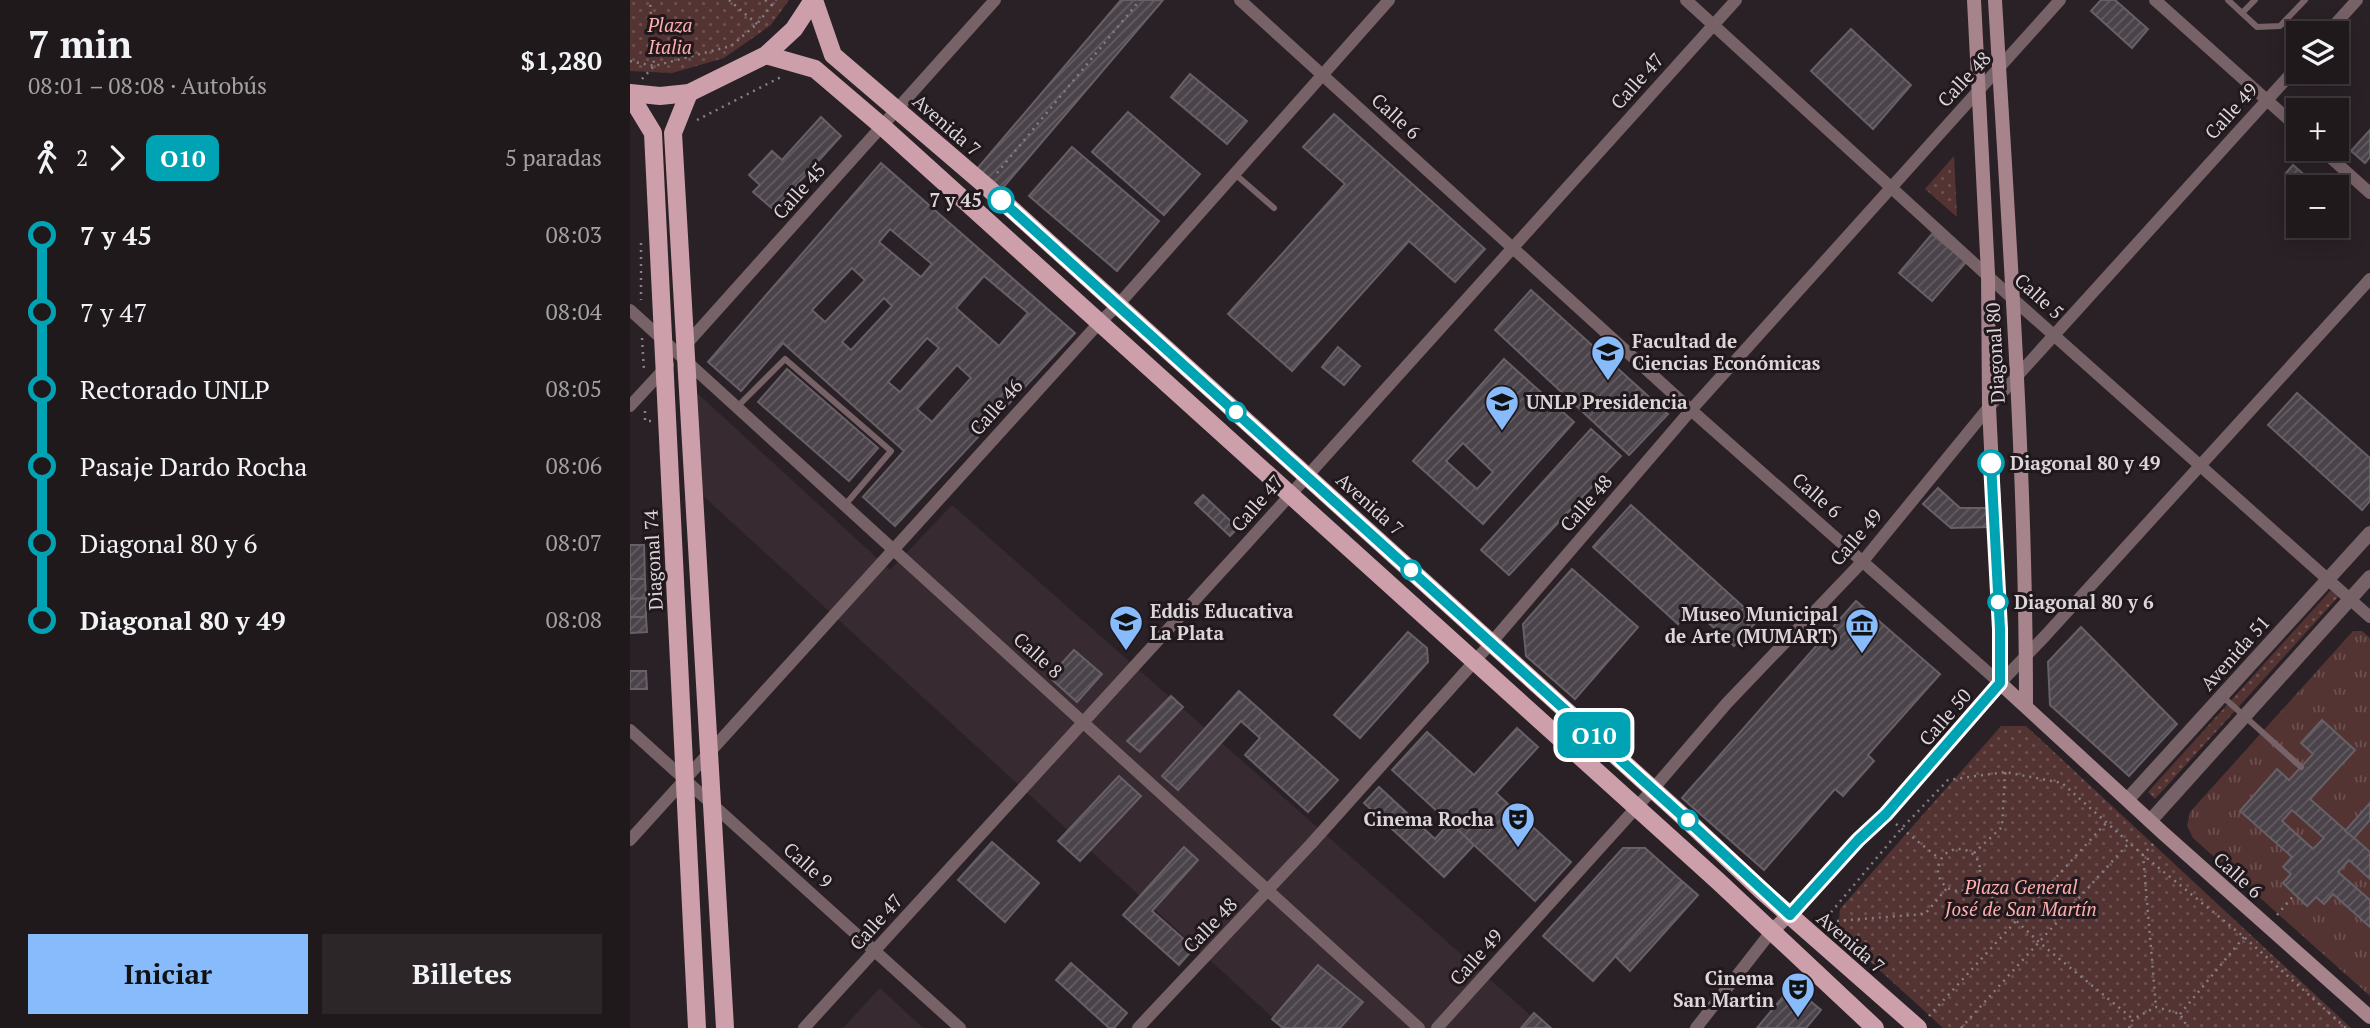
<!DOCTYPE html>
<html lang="es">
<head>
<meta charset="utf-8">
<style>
	:root { --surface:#20191c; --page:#2d2629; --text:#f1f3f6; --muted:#a2a0a3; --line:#3d383b; --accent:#87bbfb }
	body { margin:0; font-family:"PT Serif",serif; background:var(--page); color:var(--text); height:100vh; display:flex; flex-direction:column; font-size:26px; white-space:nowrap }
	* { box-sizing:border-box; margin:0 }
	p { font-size:23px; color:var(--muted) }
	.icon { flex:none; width:38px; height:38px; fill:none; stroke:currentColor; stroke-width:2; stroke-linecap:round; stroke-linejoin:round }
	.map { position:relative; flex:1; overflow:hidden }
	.sheet { display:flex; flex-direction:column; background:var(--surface); width:630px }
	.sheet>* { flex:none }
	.badge { padding:0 14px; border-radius:10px; font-size:24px; line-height:46px }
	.controls { position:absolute; left:1656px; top:21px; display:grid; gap:14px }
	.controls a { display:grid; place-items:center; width:63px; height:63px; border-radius:0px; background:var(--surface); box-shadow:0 4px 18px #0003,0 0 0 2px var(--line); font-size:35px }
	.map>.badge { position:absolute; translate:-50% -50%; box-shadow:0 0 0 4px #fff }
	.legs { display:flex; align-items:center; gap:10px; height:77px; padding:0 28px; font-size:23px }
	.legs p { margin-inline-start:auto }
	.head { display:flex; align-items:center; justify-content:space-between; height:119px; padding:0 28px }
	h1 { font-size:38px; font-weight:700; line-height:52px }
	.action { display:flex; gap:14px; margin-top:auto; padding:14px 28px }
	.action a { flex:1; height:80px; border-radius:0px; background:var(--accent); color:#111; font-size:28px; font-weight:700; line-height:80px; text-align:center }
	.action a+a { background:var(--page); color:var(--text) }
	ul { padding:0 28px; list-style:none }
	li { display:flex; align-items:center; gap:24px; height:77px; font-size:26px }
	li i { display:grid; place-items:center; width:10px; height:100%; margin:0 9px; background:currentColor }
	li i::after { content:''; width:18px; height:18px; margin:-9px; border:5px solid; border-radius:50%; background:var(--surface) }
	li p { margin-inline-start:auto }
	li:first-child i { background:linear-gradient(#0000 50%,currentColor 0) }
	li:last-child i { background:linear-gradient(currentColor 50%,#0000 0) }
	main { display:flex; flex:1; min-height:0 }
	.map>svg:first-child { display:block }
	.built { fill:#372a31 }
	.grass { fill:url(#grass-tufts) }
	.park { fill:url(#park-dots) }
	.building { fill:url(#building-hatch); stroke:#676067; stroke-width:2; fill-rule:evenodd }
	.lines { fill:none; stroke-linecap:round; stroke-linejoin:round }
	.path { stroke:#867f83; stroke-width:2.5; stroke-dasharray:2 5; stroke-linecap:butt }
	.service { stroke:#776267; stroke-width:6 }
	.minor { stroke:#776267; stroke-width:12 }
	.tertiary { stroke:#776267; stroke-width:14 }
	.secondary { stroke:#a7848c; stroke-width:14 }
	.primary { stroke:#cc9faa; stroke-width:18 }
	.line-1-casing { stroke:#fff; stroke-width:16 }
	.line-1 { stroke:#00a3b4; stroke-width:10 }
	.stop-1-dot { fill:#fff; stroke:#00a3b4; stroke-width:3.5 }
	.labels { text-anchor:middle; stroke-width:6; stroke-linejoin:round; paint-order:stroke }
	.park-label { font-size:19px; font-style:italic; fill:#feaeac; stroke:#20181c }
	.street-label { font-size:19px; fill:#dcd6d9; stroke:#20181c }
	.stop-label { font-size:19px; font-weight:bold; fill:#dcd6d9; stroke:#20181c; text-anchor:start }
	.poi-label { font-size:19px; font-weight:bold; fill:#dcd6d9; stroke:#20181c; text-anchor:start }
</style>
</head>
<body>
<main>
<section class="sheet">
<div class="head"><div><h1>7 min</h1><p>08:01 – 08:08 · Autobús</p></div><b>$1,280</b></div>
<div class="legs"><svg class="icon" aria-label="walk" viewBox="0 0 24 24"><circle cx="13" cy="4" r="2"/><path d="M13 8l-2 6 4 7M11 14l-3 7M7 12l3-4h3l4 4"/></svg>2<svg class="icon" aria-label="forward" viewBox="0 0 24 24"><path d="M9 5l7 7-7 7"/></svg><b class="badge" style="background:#00a3b4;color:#fff">O10</b><p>5 paradas</p></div>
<ul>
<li><i style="color:#00a3b4"></i><b>7 y 45</b><p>08:03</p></li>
<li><i style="color:#00a3b4"></i><span>7 y 47</span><p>08:04</p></li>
<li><i style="color:#00a3b4"></i><span>Rectorado UNLP</span><p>08:05</p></li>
<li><i style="color:#00a3b4"></i><span>Pasaje Dardo Rocha</span><p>08:06</p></li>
<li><i style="color:#00a3b4"></i><span>Diagonal 80 y 6</span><p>08:07</p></li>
<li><i style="color:#00a3b4"></i><b>Diagonal 80 y 49</b><p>08:08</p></li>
</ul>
<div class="action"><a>Iniciar</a><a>Billetes</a></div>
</section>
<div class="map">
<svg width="1740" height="1028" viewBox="0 0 1740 1028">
	<defs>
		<pattern id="grass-tufts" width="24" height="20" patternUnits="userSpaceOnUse" patternTransform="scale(1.75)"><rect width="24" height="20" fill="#543433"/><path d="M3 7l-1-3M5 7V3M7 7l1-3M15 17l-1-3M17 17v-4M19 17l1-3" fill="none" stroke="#6c5150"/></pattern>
		<pattern id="park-dots" width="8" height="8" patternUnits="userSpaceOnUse" patternTransform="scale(1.75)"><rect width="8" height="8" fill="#543433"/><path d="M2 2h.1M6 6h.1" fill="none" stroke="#6c5150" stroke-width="1.8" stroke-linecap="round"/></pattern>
		<pattern id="building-hatch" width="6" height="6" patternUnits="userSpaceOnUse" patternTransform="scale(1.75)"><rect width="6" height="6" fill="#4a434a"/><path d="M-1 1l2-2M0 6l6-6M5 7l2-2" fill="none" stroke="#645d64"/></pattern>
	</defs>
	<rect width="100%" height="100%" fill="#2a2126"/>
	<g class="built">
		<path d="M66,392L260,570L322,505L915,1028H654L71,494Z"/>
		<path d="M250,988L293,1028H213Z"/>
	</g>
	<path class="grass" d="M1723,631H1732L1740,638V996L1563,838L1557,826L1560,812Z"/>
	<g class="park">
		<path d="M0,0H159L141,25L94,58L42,73L0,71Z"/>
		<path d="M1324,156L1327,217L1295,189Z"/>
		<path d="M1701,590L1709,596L1525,799L1518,792Z"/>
		<path d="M1371,726H1396L1721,1028H1313L1208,932L1210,909Z"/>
	</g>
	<g class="building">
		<path d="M491,0H533L371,190L347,169Z"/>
		<path d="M1471,0H1485L1518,29L1502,48L1461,11Z"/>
		<path d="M1221,29L1281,85L1243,129L1181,71Z"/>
		<path d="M560,74L617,121L597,144L541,97Z"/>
		<path d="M498,112L570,174L534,215L462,152Z"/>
		<path d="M704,114L855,249L825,282L779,241L662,371L598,314L715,184L673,147Z"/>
		<path d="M191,117L211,136L144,210L123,192L130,185L119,175L142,151L152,160Z"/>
		<path d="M1740,130V157L1735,163L1721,151Z"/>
		<path d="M442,147L529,221L487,271L399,196Z"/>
		<path d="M251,163L445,333L265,526L233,497L274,451L153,343L111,391L78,362ZM260,229L302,264L291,277L249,242ZM222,268L235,280L195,322L182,310ZM354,276L398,313L369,346L326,308ZM254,298L262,306L221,350L212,342ZM297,338L309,348L270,392L258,382ZM327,365L341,378L302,422L287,409Z"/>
		<path d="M1663,165L1676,176L1668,185L1656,173Z"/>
		<path d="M1302,234L1336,262L1302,301L1269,273Z"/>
		<path d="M901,290L1038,414L999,455L865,330Z"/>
		<path d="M708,347L730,366L714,385L692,367Z"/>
		<path d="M874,359L944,422L853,524L783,461ZM833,443L863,472L847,489L816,461Z"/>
		<path d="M157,369L248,448L219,481L128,402Z"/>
		<path d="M1667,393L1740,458V501L1732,510L1638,425Z"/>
		<path d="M961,429L991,456L879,575L851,550Z"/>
		<path d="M1308,488L1330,508H1358L1359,527L1321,528L1293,504Z"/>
		<path d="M573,495L608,528L600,536L565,503Z"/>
		<path d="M1001,505L1128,620L1104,646L1063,609L1048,624L963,547Z"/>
		<path d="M0,545H14L15,579H0Z"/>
		<path d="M942,569L1008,627L945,699L896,656L893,624Z"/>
		<path d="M0,579H15L16,598L0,599Z"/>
		<path d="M16,598V617H0V599Z"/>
		<path d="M1226,601L1310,674L1238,755L1244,761L1213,796L1205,789L1134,870L1052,798Z"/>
		<path d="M0,617H16L17,632L0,633Z"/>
		<path d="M1451,627L1547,724L1499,776L1420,705L1418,662Z"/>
		<path d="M778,632L797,648L798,662L730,738L704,715Z"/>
		<path d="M444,650L472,674L447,702L419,677Z"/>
		<path d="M0,671H16L17,689H0Z"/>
		<path d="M609,691L708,780L678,812L615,755L630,738L611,721L548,790L532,776Z"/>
		<path d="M541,696L553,707L510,752L497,741Z"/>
		<path d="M1692,720L1725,750L1680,799L1740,852V879L1719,860L1708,872L1740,900V927L1703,894L1694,904L1686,897L1677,906L1653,883L1661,874L1653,867L1662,857L1610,811L1647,769L1659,780L1683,754L1671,743ZM1662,810L1694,838L1683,849L1652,821Z"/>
		<path d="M887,728L908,747L866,793L941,862L905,901L762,770L797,732L844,775Z"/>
		<path d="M489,776L511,796L450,861L428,841Z"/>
		<path d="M749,787L805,839L820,822L844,845L814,877L734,803Z"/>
		<path d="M1740,803V820L1724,838L1715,831Z"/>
		<path d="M362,842L409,883L375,922L328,880Z"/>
		<path d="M554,847L568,860L522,911L564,948L549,965L493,915Z"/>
		<path d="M993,848H1015L1053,882L963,981L913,936Z"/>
		<path d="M1053,882L1068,895L1000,971L985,956Z"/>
		<path d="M441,963L497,1013L484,1028H479L426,980Z"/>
		<path d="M688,965L733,1002L710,1028H653L642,1019Z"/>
		<path d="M1162,986L1191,1010L1176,1028H1127Z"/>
		<path d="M904,1013L921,1028H891Z"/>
	</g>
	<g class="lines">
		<g class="path">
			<path d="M99,0L127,24"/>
			<path d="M135,0L143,6"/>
			<path d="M0,61L24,66L101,46L127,24L146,0"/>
			<path d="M12,79L24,66L20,0"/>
			<path d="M67,120L151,77"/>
			<path d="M367,173L510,0"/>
			<path d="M11,243V300"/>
			<path d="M12,338L14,370"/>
			<path d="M15,411V421H22"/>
			<path d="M1266,824L1310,859"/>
			<path d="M1523,844L1513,855L1526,1007"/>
			<circle cx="1329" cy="870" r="21"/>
			<path d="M1344,853L1372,827L1375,772"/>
			<path d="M1346,883L1410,943L1503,1019"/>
			<path d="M1647,915L1665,894"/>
			<path d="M1193,922L1295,914L1317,888"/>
			<path d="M1192,923L1271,829L1318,780L1375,772L1432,783L1513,855L1614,937L1716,1028"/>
			<path d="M1550,1014L1614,937"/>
			<path d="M1299,1016L1476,823"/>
			<path d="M1331,1028L1498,844"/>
			<path d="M1499,1028L1503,1019L1526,1007L1550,1014L1558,1028"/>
		</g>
		<g class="service">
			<path d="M1598,0L1627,27L1650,26L1675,0"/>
			<path d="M1612,13L1625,0"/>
			<path d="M605,174L644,208"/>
			<path d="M108,406L155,359L261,451L215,505"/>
			<path d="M1592,696L1671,767"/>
		</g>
		<g class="minor">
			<path d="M610,0L1061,410L1370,683L1415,636L1740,279"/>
			<path d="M1056,0L1382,298L1740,617"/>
			<path d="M1525,0L1668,128"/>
			<path d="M1697,33L1727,0"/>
			<path d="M1691,149L1740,193"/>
			<path d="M0,310L789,1028"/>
			<path d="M52,349L365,0"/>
			<path d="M0,406L38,365"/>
			<path d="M0,730L330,1028"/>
			<path d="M0,840L469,323L488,305L759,0"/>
			<path d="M174,1028L616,544L1106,0"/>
			<path d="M508,1028L681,844L861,643L1061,410L1430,0"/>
			<path d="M807,1028L1023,789L1097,703L1233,561L1359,407L1668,66"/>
			<path d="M1066,1028L1141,932"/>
		</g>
		<g class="tertiary">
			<path d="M1498,799L1740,533"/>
			<path d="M1521,820L1740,577"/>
		</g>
		<g class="secondary">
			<path d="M1344,0L1358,274L1359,407L1370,629V683"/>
			<path d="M1365,0C1379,235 1396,470 1396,705"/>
			<path d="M1370,683L1533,833L1740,1017"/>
			<path d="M1141,932L1171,903L1228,840L1256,814L1370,683"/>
		</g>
		<g class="primary">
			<path d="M184,0L203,55L356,186L1058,821L1132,891L1288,1028"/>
			<path d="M136,55L185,69L253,127L1088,881L1245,1028"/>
			<path d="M0,93L30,96L59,93L136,55L164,29L183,0"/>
			<path d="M59,93L43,133L95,1028"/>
			<path d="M0,95L23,133L67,1028"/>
		</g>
	</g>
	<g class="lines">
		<g class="line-1-casing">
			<path id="line-1" d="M371,200L1058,821L1160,915L1228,840L1256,814L1370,683V629L1361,463"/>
		</g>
		<use href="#line-1" class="line-1"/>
	</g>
	<defs>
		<g id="university-pin" transform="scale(1.75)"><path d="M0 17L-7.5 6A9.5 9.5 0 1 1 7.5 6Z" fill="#87bbfb" stroke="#20181c"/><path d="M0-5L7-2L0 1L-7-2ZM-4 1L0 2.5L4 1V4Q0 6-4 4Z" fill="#111"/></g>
		<g id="museum-pin" transform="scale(1.75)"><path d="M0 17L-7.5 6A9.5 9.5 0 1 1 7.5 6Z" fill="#87bbfb" stroke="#20181c"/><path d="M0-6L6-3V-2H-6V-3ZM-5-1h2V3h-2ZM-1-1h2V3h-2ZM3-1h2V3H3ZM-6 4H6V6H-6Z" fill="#111"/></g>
		<g id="theatre-pin" transform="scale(1.75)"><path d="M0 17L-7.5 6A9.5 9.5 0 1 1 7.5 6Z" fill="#87bbfb" stroke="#20181c"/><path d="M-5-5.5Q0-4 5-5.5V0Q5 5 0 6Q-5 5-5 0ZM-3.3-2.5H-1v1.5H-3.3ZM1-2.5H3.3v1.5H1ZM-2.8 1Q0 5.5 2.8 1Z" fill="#111"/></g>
	</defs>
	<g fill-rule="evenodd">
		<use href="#university-pin" x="978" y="352"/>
		<use href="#university-pin" x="872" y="402"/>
		<use href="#university-pin" x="496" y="622"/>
		<use href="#museum-pin" x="1232" y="625"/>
		<use href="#theatre-pin" x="888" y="819"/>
		<use href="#theatre-pin" x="1168" y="989"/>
	</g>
	<g class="stop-1-dot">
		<circle cx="371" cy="200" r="12"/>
		<circle cx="606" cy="412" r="9"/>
		<circle cx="1361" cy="463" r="12"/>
		<circle cx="781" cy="570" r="9"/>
		<circle cx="1368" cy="602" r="9"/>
		<circle cx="1058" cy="820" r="9"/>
	</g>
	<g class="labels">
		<g class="park-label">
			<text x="40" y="32">Plaza<tspan x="40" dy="22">Italia</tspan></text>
			<text x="1391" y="894">Plaza General<tspan x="1391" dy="22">José de San Martín</tspan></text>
		</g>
		<g class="street-label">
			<text transform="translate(1334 79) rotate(-47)" y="7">Calle 48</text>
			<text transform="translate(1007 81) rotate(-48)" y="7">Calle 47</text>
			<text transform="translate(1601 111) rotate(-48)" y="7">Calle 49</text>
			<text transform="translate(766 116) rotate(42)" y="7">Calle 6</text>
			<text transform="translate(317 125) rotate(41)" y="7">Avenida 7</text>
			<text transform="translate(169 191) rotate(-48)" y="7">Calle 45</text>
			<text transform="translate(1409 296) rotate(42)" y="7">Calle 5</text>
			<text transform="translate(1365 353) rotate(-93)" y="7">Diagonal 80</text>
			<text transform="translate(366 407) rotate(-48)" y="7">Calle 46</text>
			<text transform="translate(1187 495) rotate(41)" y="7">Calle 6</text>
			<text transform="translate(627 503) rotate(-49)" y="7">Calle 47</text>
			<text transform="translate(956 503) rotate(-49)" y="7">Calle 48</text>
			<text transform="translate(740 504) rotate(42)" y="7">Avenida 7</text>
			<text transform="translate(1226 537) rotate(-49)" y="7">Calle 49</text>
			<text transform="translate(23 560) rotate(-93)" y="7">Diagonal 74</text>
			<text transform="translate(1605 653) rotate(-48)" y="7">Avenida 51</text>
			<text transform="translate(408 655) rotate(42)" y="7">Calle 8</text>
			<text transform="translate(1315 717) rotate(-49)" y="7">Calle 50</text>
			<text transform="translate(178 865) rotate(42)" y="7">Calle 9</text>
			<text transform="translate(1608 875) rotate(42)" y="7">Calle 6</text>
			<text transform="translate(246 922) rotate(-48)" y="7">Calle 47</text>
			<text transform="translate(580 925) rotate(-46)" y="7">Calle 48</text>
			<text transform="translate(1221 942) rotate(41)" y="7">Avenida 7</text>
			<text transform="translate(846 957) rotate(-48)" y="7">Calle 49</text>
		</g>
		<g class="stop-label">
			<text x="352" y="207" text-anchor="end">7 y 45</text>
			<text x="1380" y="470">Diagonal 80 y 49</text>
			<text x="1384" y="609">Diagonal 80 y 6</text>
		</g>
		<g class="poi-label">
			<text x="1002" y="348">Facultad de<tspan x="1002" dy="22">Ciencias Económicas</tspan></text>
			<text x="896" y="409">UNLP Presidencia</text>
			<text x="520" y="618">Eddis Educativa<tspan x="520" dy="22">La Plata</tspan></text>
			<text x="1208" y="621" text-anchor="end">Museo Municipal<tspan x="1208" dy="22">de Arte (MUMART)</tspan></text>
			<text x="864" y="826" text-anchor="end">Cinema Rocha</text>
			<text x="1144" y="985" text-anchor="end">Cinema<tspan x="1144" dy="22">San Martin</tspan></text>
		</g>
	</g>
</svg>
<div class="controls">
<a><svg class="icon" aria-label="layers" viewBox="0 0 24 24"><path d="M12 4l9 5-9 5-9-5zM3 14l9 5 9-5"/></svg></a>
<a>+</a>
<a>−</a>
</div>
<b class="badge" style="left:964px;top:735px;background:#00a3b4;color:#fff">O10</b>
</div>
</main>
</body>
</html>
